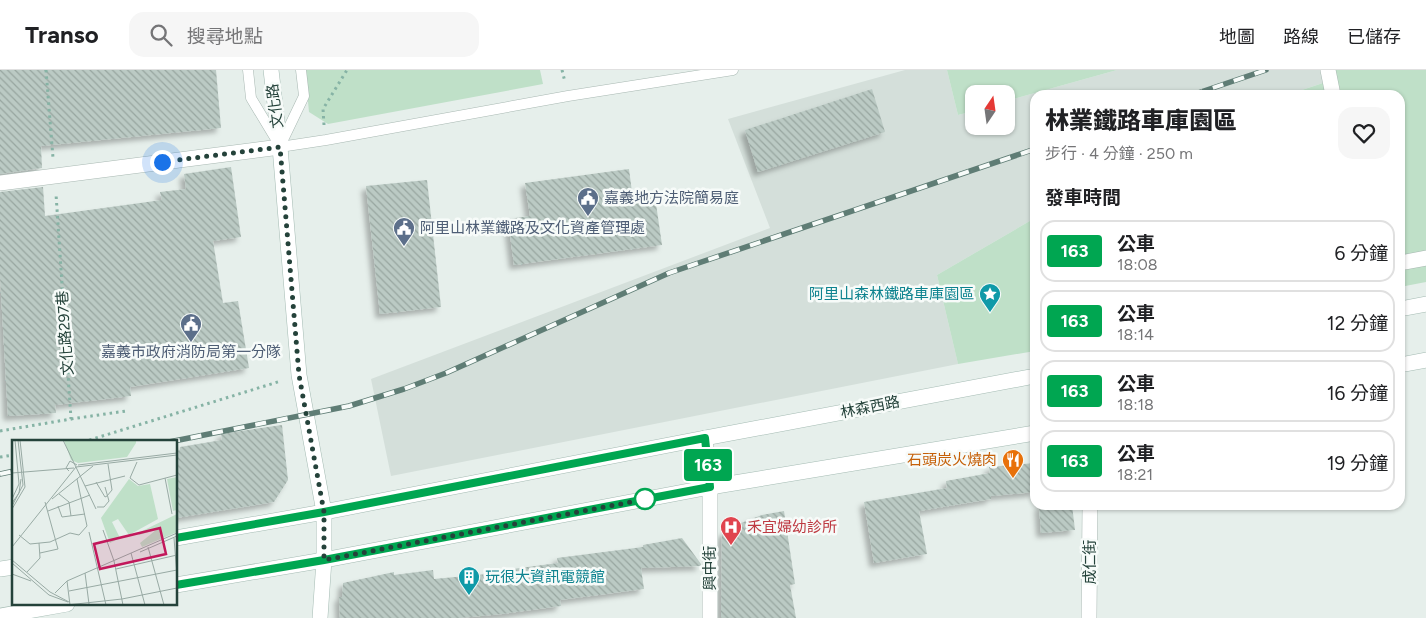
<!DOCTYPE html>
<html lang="zh-TW">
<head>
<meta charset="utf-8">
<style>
	:root { --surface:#fff; --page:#f6f6f6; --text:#202124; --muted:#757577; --line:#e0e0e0 }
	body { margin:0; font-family:Figtree,"Noto Sans TC",sans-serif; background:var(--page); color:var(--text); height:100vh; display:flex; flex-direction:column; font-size:19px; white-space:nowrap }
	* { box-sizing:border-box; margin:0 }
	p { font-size:16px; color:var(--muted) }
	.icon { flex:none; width:28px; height:28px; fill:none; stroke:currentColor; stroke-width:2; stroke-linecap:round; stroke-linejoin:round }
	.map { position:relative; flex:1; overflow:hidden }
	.drawer { position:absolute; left:1030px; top:20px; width:375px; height:420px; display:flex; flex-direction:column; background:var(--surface); border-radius:15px; box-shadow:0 1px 4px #0004 }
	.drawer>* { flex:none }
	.badge { padding:0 10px; border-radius:4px; font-size:18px; line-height:32px }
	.needle { width:32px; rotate:13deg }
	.controls { position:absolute; left:965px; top:15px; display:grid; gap:10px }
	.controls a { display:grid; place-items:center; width:50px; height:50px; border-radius:10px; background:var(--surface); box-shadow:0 1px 4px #0004; font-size:25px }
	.you { position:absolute; width:25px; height:25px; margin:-12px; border:4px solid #fff; border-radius:50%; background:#1a73e8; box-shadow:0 0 0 8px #1a73e833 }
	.map>.badge { position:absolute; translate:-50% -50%; box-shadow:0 0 0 2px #fff }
	h2 { padding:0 15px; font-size:19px; line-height:45px }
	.round { display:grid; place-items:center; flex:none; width:52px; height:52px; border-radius:15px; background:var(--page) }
	.head { display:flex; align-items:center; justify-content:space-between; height:85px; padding:0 15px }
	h1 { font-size:24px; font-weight:800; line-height:38px }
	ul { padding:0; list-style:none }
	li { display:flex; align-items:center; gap:15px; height:62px; margin:0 10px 8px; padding:0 5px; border:2px solid var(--line); border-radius:15px }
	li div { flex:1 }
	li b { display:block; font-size:19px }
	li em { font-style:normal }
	li .badge { min-width:55px; font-weight:700; text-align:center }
	header { display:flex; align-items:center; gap:30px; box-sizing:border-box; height:70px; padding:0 25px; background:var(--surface); border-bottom:1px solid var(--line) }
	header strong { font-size:24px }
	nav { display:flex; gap:28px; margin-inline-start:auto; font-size:18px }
	.search { width:350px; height:45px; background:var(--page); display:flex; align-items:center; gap:12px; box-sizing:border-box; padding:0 18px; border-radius:15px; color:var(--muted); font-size:19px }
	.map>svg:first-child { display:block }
	.built { fill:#d4dfda }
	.park { fill:#bfe0c8 }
	.building { fill:url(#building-back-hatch); filter:url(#shadow) }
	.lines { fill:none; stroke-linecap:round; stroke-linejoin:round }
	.lane-casing { stroke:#a8b8b2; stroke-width:11 }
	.street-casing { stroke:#a8b8b2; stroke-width:16 }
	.secondary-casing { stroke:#a4bbb3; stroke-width:16 }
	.path { stroke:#86b3a5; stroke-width:3; stroke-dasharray:2.5 4; stroke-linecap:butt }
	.lane { stroke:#fff; stroke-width:10 }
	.street { stroke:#fff; stroke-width:15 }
	.secondary { stroke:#fff; stroke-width:15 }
	.rail-casing { stroke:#5f7d75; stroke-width:5.5 }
	.rail { stroke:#f7fbf9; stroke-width:4; stroke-dasharray:11; stroke-linecap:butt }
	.line-casing { stroke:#fff; stroke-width:11 }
	.line { stroke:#00a651; stroke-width:8 }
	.walk { stroke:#24423a; stroke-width:5; stroke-dasharray:0 9 }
	.stop-dot { fill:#fff; stroke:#00a651; stroke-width:2.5 }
	.labels { text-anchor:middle; stroke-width:5; stroke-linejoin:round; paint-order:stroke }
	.street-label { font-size:15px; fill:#24423a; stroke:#f7fbf9 }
	.service-label { font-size:15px; fill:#4e5e75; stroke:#f7fbf9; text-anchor:start }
	.culture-label { font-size:15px; fill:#0d838f; stroke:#f7fbf9; text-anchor:end }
	.food-label { font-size:15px; fill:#c56008; stroke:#f7fbf9; text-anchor:end }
	.health-label { font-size:15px; fill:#be3a42; stroke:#f7fbf9; text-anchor:start }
	.inset-road { fill:none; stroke:#98aaa4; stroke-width:1 }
	.view { fill:#c2185b; fill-opacity:0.15; stroke:#c2185b; stroke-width:2.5 }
	.inset-edge { fill:none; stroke:#24423a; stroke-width:2.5 }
</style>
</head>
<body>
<header>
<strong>Transo</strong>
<div class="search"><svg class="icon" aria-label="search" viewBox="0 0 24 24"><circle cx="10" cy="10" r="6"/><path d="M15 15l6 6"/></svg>搜尋地點</div>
<nav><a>地圖</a><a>路線</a><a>已儲存</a></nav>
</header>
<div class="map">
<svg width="1426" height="548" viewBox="0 0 1426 548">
	<defs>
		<pattern id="building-back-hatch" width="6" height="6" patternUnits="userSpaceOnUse" patternTransform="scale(1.25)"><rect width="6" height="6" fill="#bbcac4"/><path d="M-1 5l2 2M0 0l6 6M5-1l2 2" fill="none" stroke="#98a6a0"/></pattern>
		<filter id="shadow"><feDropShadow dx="-4.5" dy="4.5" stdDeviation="2.5" flood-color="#0004"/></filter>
	</defs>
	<rect width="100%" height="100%" fill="#e6efeb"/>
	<path class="built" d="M905,0H947L958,45L974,41V56H1006V31L1117,0H1329L1332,10L1287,25H1035V148L937,205L958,294L391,406L371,309L770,158L728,49Z"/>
	<g class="park">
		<path d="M305,0H540L543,14L328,54L309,42Z"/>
		<path d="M947,0H1117L1006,31V24H974V41L958,45Z"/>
		<path d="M1329,0H1426V212L1400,217V25H1287L1332,10Z"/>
		<path d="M1035,148V281L958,294L937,205Z"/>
	</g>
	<g class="building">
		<path d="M0,0H216L221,58L41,76L42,98L0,104Z"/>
		<path d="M872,19L885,62L758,102L745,60Z"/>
		<path d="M231,97L241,167L213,171L223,233L238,231L249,298L130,317L131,326L55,335L56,343L8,346L0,205V122L43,117L45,146L162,130L160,122L186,119L184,104Z"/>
		<path d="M629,99L633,130L655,127L662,175L514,195L508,149L530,146L525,113Z"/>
		<path d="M427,110L441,237L380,244L366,116Z"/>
		<path d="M282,355L288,410L274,432L176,448V381L180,380V377L222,370L221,364Z"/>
		<path d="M1035,393V422L991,426V429L919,441L927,484L874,493L864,432L947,418L946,411L990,403L989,397Z"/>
		<path d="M1039,435H1072L1075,460L1041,463Z"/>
		<path d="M784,441L795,514L790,515L796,548H721L722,464L733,456L762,445Z"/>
		<path d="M682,468L701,494V496L641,498L644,519L560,530L561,536L502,544L459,548H340L339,527H342L343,513L394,502V505L433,500L434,509L498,503V501L558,493L557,488L643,477V475Z"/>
	</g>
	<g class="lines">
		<g class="lane-casing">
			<g id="lane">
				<path d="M248,0L251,28L277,71"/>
				<path d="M280,76L304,26L301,0"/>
				<path d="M280,77L326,70L568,26L733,0"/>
			</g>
		</g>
		<g class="street-casing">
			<g id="street">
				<path d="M1328,0L1333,25"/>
				<path d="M0,113L280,77"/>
				<path d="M1400,193L1426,188"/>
				<path d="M705,368L710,417V548"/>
				<path d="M1089,548L1090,435"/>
			</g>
		</g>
		<g class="secondary-casing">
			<g id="secondary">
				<path d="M271,0L280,77L299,305L324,442V490L320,548"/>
				<path d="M1400,239L1426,234"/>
				<path d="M1400,295L1426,290"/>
				<path d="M176,468L324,442L705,368L1035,306"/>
				<path d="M0,499L14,497"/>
				<path d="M176,515L324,490L710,417L1035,363"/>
				<path d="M0,546L67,534"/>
			</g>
		</g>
		<g class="path">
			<path d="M46,0L53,88"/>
			<path d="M562,0L565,12"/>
			<path d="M324,55L323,39L347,0"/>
			<path d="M71,349L126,341"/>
			<path d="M0,361L71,349L56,124"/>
			<path d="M83,372L281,311"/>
			<path d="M0,387L14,385"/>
		</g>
		<use href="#lane" class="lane"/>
		<use href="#street" class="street"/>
		<use href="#secondary" class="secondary"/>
		<g class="rail-casing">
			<g id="rail">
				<path d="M1192,25L1266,0"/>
				<path d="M169,372L349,336L404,319L446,303L669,203L1035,79"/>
				<path d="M0,404L14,401"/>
			</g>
		</g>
		<use href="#rail" class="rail"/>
	</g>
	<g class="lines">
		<g class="line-casing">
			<path id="line" d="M176,468L324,442L705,368L710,417L324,490L176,515"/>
		</g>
		<use href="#line" class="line"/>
		<path class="walk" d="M162,92L280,77L299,305L324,442V490L652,428L645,429"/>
	</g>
	<defs>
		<g id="civic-pin" transform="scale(1.125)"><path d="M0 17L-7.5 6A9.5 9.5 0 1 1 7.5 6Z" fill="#5c6f8a" stroke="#f7fbf9"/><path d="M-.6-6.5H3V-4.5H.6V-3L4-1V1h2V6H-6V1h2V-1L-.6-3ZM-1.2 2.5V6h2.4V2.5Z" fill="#fff"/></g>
		<g id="sight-pin" transform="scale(1.125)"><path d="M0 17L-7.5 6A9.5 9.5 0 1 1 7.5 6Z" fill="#0f9aa8" stroke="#f7fbf9"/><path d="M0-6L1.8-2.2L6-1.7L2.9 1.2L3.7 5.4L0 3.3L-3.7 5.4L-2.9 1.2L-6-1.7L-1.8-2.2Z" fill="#fff"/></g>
		<g id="restaurant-pin" transform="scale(1.125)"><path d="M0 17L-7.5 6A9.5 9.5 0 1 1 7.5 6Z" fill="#e8710a" stroke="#f7fbf9"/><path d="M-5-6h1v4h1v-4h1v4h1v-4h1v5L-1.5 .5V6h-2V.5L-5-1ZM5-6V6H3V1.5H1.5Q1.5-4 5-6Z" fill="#fff"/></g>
		<g id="hospital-pin" transform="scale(1.125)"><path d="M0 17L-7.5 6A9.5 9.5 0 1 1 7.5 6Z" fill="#e0444e" stroke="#f7fbf9"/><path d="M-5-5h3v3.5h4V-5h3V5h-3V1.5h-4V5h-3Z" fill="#fff"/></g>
		<g id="building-pin" transform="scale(1.125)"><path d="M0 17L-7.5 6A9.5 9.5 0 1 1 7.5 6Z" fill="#0f9aa8" stroke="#f7fbf9"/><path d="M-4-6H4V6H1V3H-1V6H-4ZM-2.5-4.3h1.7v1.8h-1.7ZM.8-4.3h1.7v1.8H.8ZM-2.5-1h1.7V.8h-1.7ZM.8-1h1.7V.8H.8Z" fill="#fff"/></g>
	</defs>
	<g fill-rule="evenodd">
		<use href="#civic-pin" x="588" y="128"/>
		<use href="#civic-pin" x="404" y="158"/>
		<use href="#sight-pin" x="990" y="224"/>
		<use href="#civic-pin" x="191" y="254"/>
		<use href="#restaurant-pin" x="1013" y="390"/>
		<use href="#hospital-pin" x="731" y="457"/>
		<use href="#building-pin" x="469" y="507"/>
	</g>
	<circle class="stop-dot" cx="645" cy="429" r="10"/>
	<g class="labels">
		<g class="street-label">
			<text transform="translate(275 36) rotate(-97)" y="5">文化路</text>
			<text transform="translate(65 263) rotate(-94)" y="5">文化路297巷</text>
			<text transform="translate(870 337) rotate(-11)" y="5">林森西路</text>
			<text transform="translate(1090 492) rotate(-90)" y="5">成仁街</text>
			<text transform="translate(710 498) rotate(-90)" y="5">興中街</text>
		</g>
		<g class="service-label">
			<text x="604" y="133">嘉義地方法院簡易庭</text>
			<text x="420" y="163">阿里山林業鐵路及文化資產管理處</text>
			<text x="191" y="287" text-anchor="middle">嘉義市政府消防局第一分隊</text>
		</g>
		<g class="culture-label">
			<text x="974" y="229">阿里山森林鐵路車庫園區</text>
			<text x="485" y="512" text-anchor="start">玩很大資訊電競館</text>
		</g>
		<g class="food-label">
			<text x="997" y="395">石頭炭火燒肉</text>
		</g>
		<g class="health-label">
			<text x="747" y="462">禾宜婦幼診所</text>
		</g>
	</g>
	<g transform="translate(12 370)">
		<rect width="165" height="165" fill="#e6efeb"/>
		<path d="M52,0H124V3L115,17L66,23L59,20ZM165,37V70L161,71L155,39ZM117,39L126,46L138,44L146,79L117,95L106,79L100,82L108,98L98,103L89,78ZM165,74V92L130,107L128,103L144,90L127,95L126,93Z" fill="#bfe0c8"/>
		<path class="inset-road" d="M51,0L84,69M125,22L118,38L127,45L165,35M66,25L165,13M57,31L54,28L58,21L65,25M0,33L62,28M153,38L160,74M84,42L93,57L95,56L100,50L96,24M73,46L113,36M47,54L57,62L59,76M0,59L7,44L3,0M40,59L81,26M0,63L7,53L9,39M0,66L11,45L6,0M46,66L50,77L73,74M85,67H92L97,61L93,47M0,69L13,47L8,0M36,71L78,55M91,90L102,121L111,165M77,92L94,165M7,95L18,104L38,102L58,93L67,95L75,86L65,39M162,98L165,136M0,107L64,27L165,15M136,107L152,165M128,112L165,96M28,113L46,109L33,62M119,113L133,165M0,120L38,152L57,162M0,123L37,155L56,162M104,129L165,115M15,132L28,118L27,103M73,133L77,164M0,134L19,141M55,141L58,165M57,151L165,130M43,153L55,141L165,93M55,165L110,159L165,148"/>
		<path class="view" d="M148,88L154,114L88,129L82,104Z"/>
		<rect width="165" height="165" class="inset-edge"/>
	</g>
</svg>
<div class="controls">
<a><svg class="needle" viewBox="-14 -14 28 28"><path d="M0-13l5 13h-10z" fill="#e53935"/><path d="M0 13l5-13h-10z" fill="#757577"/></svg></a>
</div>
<div class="you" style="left:162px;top:92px"></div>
<b class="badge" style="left:708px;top:395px;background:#00a651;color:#fff">163</b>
<section class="drawer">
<div class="head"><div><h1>林業鐵路車庫園區</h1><p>步行 · 4 分鐘 · 250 m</p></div><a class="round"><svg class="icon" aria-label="heart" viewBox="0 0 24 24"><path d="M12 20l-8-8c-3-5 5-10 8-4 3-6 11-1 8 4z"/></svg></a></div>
<h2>發車時間</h2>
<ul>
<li><span class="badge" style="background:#00a651;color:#fff">163</span><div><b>公車</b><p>18:08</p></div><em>6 分鐘</em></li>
<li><span class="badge" style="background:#00a651;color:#fff">163</span><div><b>公車</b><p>18:14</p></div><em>12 分鐘</em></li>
<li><span class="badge" style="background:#00a651;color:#fff">163</span><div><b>公車</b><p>18:18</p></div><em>16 分鐘</em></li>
<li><span class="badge" style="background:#00a651;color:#fff">163</span><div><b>公車</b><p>18:21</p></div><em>19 分鐘</em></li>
</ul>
</section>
</div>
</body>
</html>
